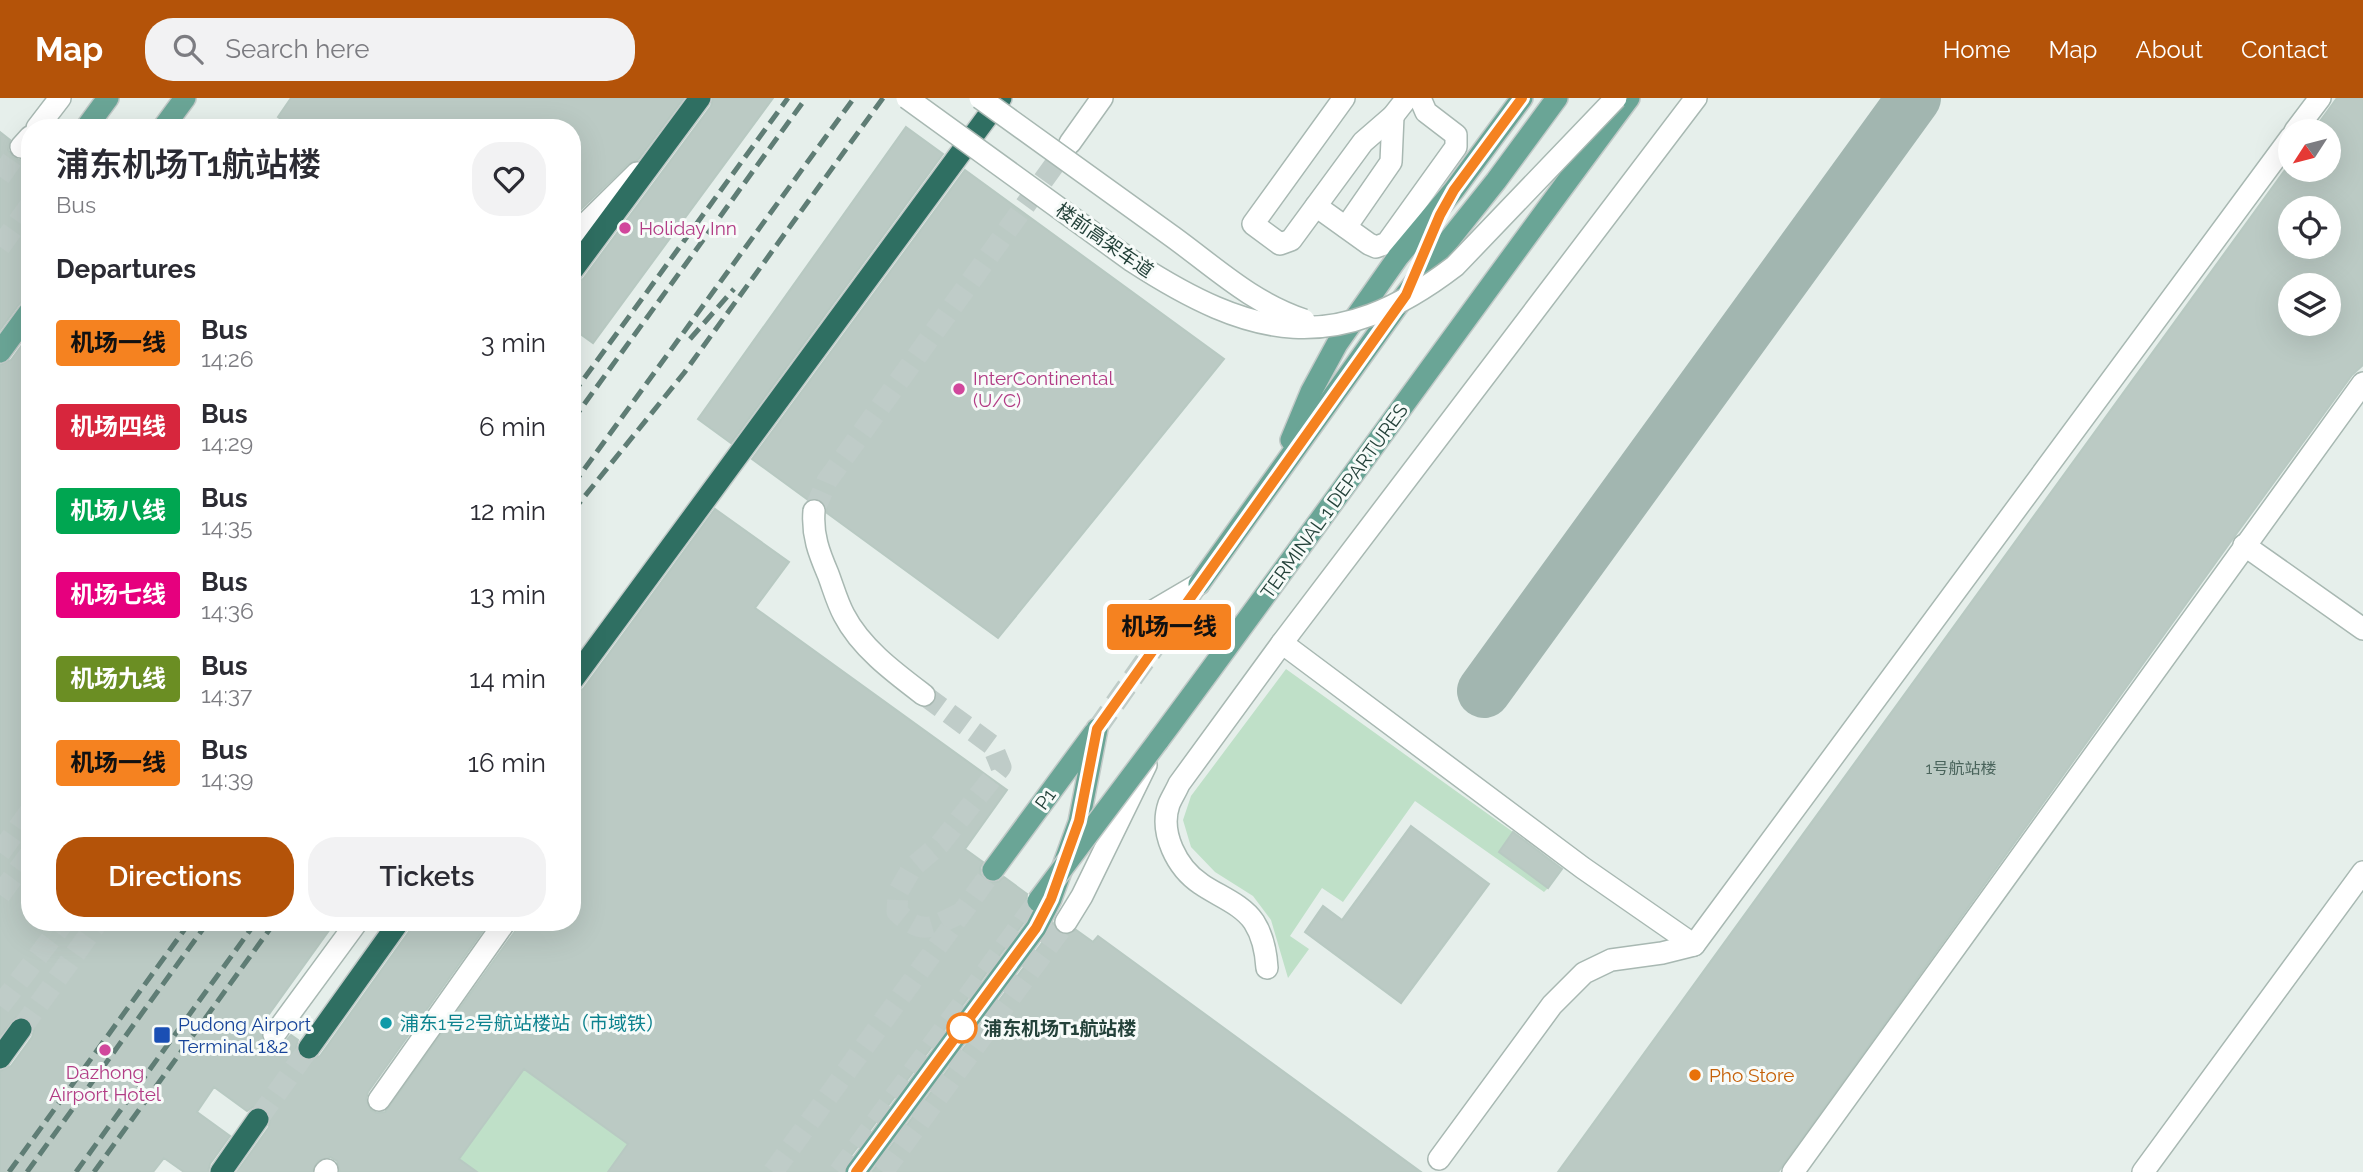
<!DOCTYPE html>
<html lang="en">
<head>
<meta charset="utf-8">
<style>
	:root { --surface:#fff; --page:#f2f2f3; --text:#2b2b33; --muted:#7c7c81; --accent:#b45309 }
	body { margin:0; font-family:Raleway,"Noto Sans SC",sans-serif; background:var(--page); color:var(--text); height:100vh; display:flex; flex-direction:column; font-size:26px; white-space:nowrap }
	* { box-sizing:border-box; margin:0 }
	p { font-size:23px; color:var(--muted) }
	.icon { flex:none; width:38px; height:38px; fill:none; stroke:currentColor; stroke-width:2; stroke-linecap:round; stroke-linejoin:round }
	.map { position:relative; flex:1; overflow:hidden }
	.details { position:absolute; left:21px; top:21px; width:560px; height:812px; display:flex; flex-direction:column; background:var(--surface); border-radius:28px; box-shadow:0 7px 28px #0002 }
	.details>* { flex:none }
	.badge { padding:0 14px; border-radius:5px; font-size:24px; line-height:46px }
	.needle { width:46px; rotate:234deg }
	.fabs { position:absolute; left:2278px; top:21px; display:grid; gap:14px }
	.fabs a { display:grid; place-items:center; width:63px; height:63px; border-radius:50%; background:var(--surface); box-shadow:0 7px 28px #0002; font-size:35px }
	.map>.badge { position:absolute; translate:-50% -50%; box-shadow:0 0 0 4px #fff }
	h2 { padding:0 35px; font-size:26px; line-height:63px }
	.round { display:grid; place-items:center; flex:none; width:74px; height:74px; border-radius:28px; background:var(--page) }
	.headline { display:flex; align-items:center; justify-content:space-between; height:119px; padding:0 35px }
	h1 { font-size:33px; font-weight:600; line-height:52px }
	.button { display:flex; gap:14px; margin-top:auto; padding:14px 35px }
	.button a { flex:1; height:80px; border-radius:28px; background:var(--accent); color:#fff; font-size:28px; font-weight:600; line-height:80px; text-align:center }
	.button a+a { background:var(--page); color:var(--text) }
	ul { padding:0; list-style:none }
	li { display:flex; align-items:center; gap:21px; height:84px; padding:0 35px }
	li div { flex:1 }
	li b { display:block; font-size:26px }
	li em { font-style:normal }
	li .badge { min-width:77px; font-weight:700; text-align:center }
	header { display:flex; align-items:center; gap:42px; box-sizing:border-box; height:98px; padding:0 35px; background:var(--accent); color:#fff }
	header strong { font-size:33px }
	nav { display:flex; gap:38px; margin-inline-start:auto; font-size:24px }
	.search { width:490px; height:63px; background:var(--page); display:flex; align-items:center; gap:18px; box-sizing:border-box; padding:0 24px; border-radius:28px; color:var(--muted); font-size:26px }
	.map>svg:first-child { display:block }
	.green { fill:#bfe0c8 }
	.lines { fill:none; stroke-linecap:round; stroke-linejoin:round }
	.taxiway { stroke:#a2b6b0; stroke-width:54 }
	.building { fill:#bbcac4; stroke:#b8c9c2; stroke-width:2; fill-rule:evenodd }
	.minor-tunnel { stroke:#bfccc8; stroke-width:21; stroke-dasharray:21 10; stroke-linecap:butt }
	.major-tunnel { stroke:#bfccc8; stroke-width:21; stroke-dasharray:21 10; stroke-linecap:butt }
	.highway-tunnel { stroke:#bfccc8; stroke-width:21; stroke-dasharray:21 10; stroke-linecap:butt }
	.minor-casing { stroke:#a8b8b2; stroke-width:24 }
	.major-casing { stroke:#c2cac8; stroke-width:24 }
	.highway-casing { stroke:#c2cac8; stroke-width:24 }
	.minor { stroke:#fff; stroke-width:21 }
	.major { stroke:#6aa596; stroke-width:21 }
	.highway { stroke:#2f6f62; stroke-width:21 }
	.rail { stroke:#5f7d75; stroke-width:5; stroke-dasharray:14 7; stroke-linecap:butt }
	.minor-bridge-casing { stroke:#a8b8b2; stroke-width:24; stroke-linecap:butt }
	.major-bridge-casing { stroke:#c2cac8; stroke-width:24; stroke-linecap:butt }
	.minor-bridge { stroke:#fff; stroke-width:21 }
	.major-bridge { stroke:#6aa596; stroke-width:21 }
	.line-casing { stroke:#fff; stroke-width:16 }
	.line { stroke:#f58220; stroke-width:10 }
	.hotel-dot { fill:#d1479c; stroke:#f7fbf9; stroke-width:2.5 }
	.culture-dot { fill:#0f9aa8; stroke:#f7fbf9; stroke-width:2.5 }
	.stop-dot { fill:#fff; stroke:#f58220; stroke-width:3.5 }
	.transit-dot { fill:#1a4fb4; stroke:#f7fbf9; stroke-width:2.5 }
	.food-dot { fill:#e8710a; stroke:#f7fbf9; stroke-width:2.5 }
	.labels { text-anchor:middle; stroke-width:6; stroke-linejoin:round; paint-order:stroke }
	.number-label { font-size:16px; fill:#4a645c }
	.hotel-label { font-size:19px; fill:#b23c85; stroke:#f7fbf9; text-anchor:start }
	.street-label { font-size:19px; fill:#24423a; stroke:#f7fbf9 }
	.culture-label { font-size:19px; fill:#0d838f; stroke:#f7fbf9; text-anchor:start }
	.transit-label { font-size:19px; fill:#164399; stroke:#f7fbf9; text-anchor:start }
	.stop-label { font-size:19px; font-weight:bold; fill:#24423a; stroke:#f7fbf9; text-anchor:start }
	.food-label { font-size:19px; fill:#c56008; stroke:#f7fbf9; text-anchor:start }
</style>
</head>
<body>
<header>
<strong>Map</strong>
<div class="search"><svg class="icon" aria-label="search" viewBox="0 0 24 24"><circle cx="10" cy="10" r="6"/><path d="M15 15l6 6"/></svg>Search here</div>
<nav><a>Home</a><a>Map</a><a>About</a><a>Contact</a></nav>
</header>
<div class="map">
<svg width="2363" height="1074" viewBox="0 0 2363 1074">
	<rect width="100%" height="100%" fill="#e6efeb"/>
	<g class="green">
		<path d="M1286,571L1513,734L1499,754L1548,790L1544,794L1415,703L1343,804L1322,790L1290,838L1309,851L1288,880L1271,822L1253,798L1215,774L1191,749L1183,722L1191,698Z"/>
		<path d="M524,971L628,1046L608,1074H450Z"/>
	</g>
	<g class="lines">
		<path class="taxiway" d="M1484,593L1914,0"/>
	</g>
	<g class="building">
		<path d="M291,0H684L638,62L628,66L572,120V30H293L278,19Z"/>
		<path d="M713,0H773L593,245L572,230V186L583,181L711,8Z"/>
		<path d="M2337,0H2363V267L2352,277L2234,439L1778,1074H1558L2285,72H2329V33H2313ZM2291,110H2329V149H2291ZM2291,187H2329V226H2291Z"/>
		<path d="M906,29L943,56L731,345L698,321Z"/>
		<path d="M0,34L10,42L8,52L13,59L19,62L30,59V200L20,205L0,232Z"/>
		<path d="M965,72L1224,261L998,540L827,415L826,408L822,402L815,400L808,402L752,361Z"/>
		<path d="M30,236V824H335L267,919L269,921L261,935L262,943L267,948L273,950L280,949L291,937L298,942L296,949L297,956L302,961L308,963L320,958L410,832L412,824H489L368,994L366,1001L371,1012L377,1015L385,1014L516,832L518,824H572V596L583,591L715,411L789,464L755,510L1007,692L965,751L983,764L980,770L981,777L986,783L998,784L1004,779L1027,796L1026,808L1030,813L1025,823L845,1066L843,1074H608L628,1046L524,971L459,1061L477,1074H340L337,1063L330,1059L318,1063L312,1074H237L269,1029L270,1016L266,1011L260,1008L253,1009L247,1013L214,989L197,1014L230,1038L210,1066L208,1074H184L164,1060L153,1074H0V973L11,968L32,939L34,932L29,921L23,918L16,919L0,938V267L11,262Z"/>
		<path d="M1411,728L1489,786L1401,905L1305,834L1323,808L1342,822Z"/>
		<path d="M1513,734L1562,771L1548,790L1499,754Z"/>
		<path d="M1053,825L1059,835L1065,837L1076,832L1093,844L1098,838L1421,1074H872L1047,838Z"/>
	</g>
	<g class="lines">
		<g class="minor-tunnel">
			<path d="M0,79L21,49"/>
			<path d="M814,413L827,383L1070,45"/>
			<path d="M924,597L992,647L1001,669L940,746L912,770L898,794L897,814C924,839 931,829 961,815"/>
			<path d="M0,755L30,713"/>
			<path d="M0,797L30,756"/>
			<path d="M0,908L64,824"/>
			<path d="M883,1074L1066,824"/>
		</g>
		<g class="major-tunnel">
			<path d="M0,149L30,107"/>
			<path d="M1097,631L1199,486"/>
			<path d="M773,1074L993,772"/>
			<path d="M839,1074L1038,803"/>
		</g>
		<g class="highway-tunnel">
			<path d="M21,931L98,824"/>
			<path d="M258,1021L309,950"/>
		</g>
		<g class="minor-casing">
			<g id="minor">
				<path d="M1344,0L1253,126L1280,146L1291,142L1363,44L1393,18L1407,0"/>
				<path d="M37,30L60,0"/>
				<path d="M2295,33L2320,0"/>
				<path d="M1070,45L1102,0"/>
				<path d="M21,49L30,39"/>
				<path d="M1316,108L1369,146L1376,149L1387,145L1456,49V37L1426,14L1420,0"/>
				<path d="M1346,129L1391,64L1393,18"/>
				<path d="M572,139L637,75"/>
				<path d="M814,413C812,437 819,455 828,476C833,489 837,504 844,517C861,550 895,575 924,597"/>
				<path d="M2244,447L2363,531"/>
				<path d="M1153,513L1199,486"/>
				<path d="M1282,545L1583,770L1694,847"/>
				<path d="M1066,824L1082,798L1146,667"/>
				<path d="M1267,870C1266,854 1263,838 1254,824C1242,806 1218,798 1201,786C1177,770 1159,735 1169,706C1172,699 1176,693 1179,686L1282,545L1696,0"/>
				<path d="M274,937L357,824"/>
				<path d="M379,1002L505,824"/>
				<path d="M1439,1061L1552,907L1584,875L1611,862L1662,855L1694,847L2291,39"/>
				<path d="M325,1074L327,1072"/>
				<path d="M1793,1074L2363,285"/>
				<path d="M2143,1074L2363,774"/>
			</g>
		</g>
		<g class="major-casing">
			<g id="major">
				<path d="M86,30L108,0"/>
				<path d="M163,30L185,0"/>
				<path d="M0,254L30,213"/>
				<path d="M1291,342L1311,294L1337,246L1398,159L1454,92L1522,0"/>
				<path d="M1199,486L1406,196L1496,83L1557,0"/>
				<path d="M1158,643C1316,430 1470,213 1629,0"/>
				<path d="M993,772L1094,635"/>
				<path d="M856,1074L1036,830L1051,801L1079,724L1097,631"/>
			</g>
		</g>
		<g class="highway-casing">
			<g id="highway">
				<path d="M572,173L700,0"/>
				<path d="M572,583L1001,0"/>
				<path d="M309,950L399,824"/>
				<path d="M0,960L21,931"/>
				<path d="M221,1074L258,1021"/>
			</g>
		</g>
		<use href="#minor" class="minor"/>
		<use href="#major" class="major"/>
		<use href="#highway" class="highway"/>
		<g class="rail">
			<path d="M690,241L734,191"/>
			<path d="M572,297L788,0"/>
			<path d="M572,323L806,0"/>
			<path d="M572,388L854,0"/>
			<path d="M572,414L684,275L883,0"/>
			<path d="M9,1074L190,824"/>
			<path d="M27,1074L208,824"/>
			<path d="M76,1074L256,824"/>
			<path d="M94,1074L275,824"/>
		</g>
		<g class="minor-bridge-casing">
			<g id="minor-bridge">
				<path d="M907,0L1132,163C1252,241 1335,260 1455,168L1616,0"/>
				<path d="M980,0C1044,46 1109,93 1173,139C1217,171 1251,204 1304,222"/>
			</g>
		</g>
		<g class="major-bridge-casing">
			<path id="major-bridge" d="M1038,803L1158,643"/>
		</g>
		<use href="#minor-bridge" class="minor-bridge"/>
		<use href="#major-bridge" class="major-bridge"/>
	</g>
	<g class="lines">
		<g class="line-casing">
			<path id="line" d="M856,1074L1036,830L1051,801L1079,723L1097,631L1406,197L1440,117L1454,92L1522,0"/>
		</g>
		<use href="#line" class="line"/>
	</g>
	<g class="hotel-dot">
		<circle cx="625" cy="130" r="7"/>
		<circle cx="959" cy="291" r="7"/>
		<circle cx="105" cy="952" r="7"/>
	</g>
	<circle class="culture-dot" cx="386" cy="925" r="7"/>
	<circle class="stop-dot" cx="962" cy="930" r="14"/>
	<rect class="transit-dot" x="153" y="928" width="18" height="18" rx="3.5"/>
	<circle class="food-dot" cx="1695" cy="977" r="7"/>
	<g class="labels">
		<g class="number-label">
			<text x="1961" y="676">1号航站楼</text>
		</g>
		<g class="hotel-label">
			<text x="639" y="137">Holiday Inn</text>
			<text x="973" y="287">InterContinental<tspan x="973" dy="22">(U/C)</tspan></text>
			<text x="105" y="981" text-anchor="middle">Dazhong<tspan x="105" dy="22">Airport Hotel</tspan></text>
		</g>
		<g class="street-label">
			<text transform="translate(1105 142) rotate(35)" y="7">楼前高架车道</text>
			<text transform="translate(1334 403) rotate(-54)" y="7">TERMINAL 1 DEPARTURES</text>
			<text transform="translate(1045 701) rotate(-54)" y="7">P1</text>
		</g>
		<g class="culture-label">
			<text x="400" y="932">浦东1号2号航站楼站（市域铁）</text>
		</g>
		<g class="transit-label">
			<text x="178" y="933">Pudong Airport<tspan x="178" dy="22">Terminal 1&amp;2</tspan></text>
		</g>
		<g class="stop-label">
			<text x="983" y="937">浦东机场T1航站楼</text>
		</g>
		<g class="food-label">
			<text x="1709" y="984">Pho Store</text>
		</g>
	</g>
</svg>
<div class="fabs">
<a><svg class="needle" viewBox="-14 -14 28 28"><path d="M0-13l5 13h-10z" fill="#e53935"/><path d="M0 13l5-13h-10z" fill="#7c7c81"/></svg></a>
<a><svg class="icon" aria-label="locate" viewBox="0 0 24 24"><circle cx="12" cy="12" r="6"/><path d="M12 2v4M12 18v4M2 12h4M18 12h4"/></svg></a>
<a><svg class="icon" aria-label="layers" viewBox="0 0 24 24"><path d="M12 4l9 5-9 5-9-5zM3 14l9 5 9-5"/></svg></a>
</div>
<b class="badge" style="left:1169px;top:529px;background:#f58220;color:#111">机场一线</b>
<section class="details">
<div class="headline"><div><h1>浦东机场T1航站楼</h1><p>Bus</p></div><a class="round"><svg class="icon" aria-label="heart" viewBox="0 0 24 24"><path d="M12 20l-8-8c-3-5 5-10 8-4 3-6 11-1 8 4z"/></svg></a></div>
<h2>Departures</h2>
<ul>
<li><span class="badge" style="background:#f58220;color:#111">机场一线</span><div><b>Bus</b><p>14:26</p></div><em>3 min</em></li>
<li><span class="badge" style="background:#d7263d;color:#fff">机场四线</span><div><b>Bus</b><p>14:29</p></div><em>6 min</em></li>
<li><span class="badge" style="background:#00a651;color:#fff">机场八线</span><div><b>Bus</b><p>14:35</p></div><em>12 min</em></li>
<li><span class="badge" style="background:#e6007e;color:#fff">机场七线</span><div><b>Bus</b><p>14:36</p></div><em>13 min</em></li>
<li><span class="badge" style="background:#6b8e23;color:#fff">机场九线</span><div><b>Bus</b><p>14:37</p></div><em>14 min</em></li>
<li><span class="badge" style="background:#f58220;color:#111">机场一线</span><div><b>Bus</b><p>14:39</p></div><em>16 min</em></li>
</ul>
<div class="button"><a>Directions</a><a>Tickets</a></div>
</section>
</div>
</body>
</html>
